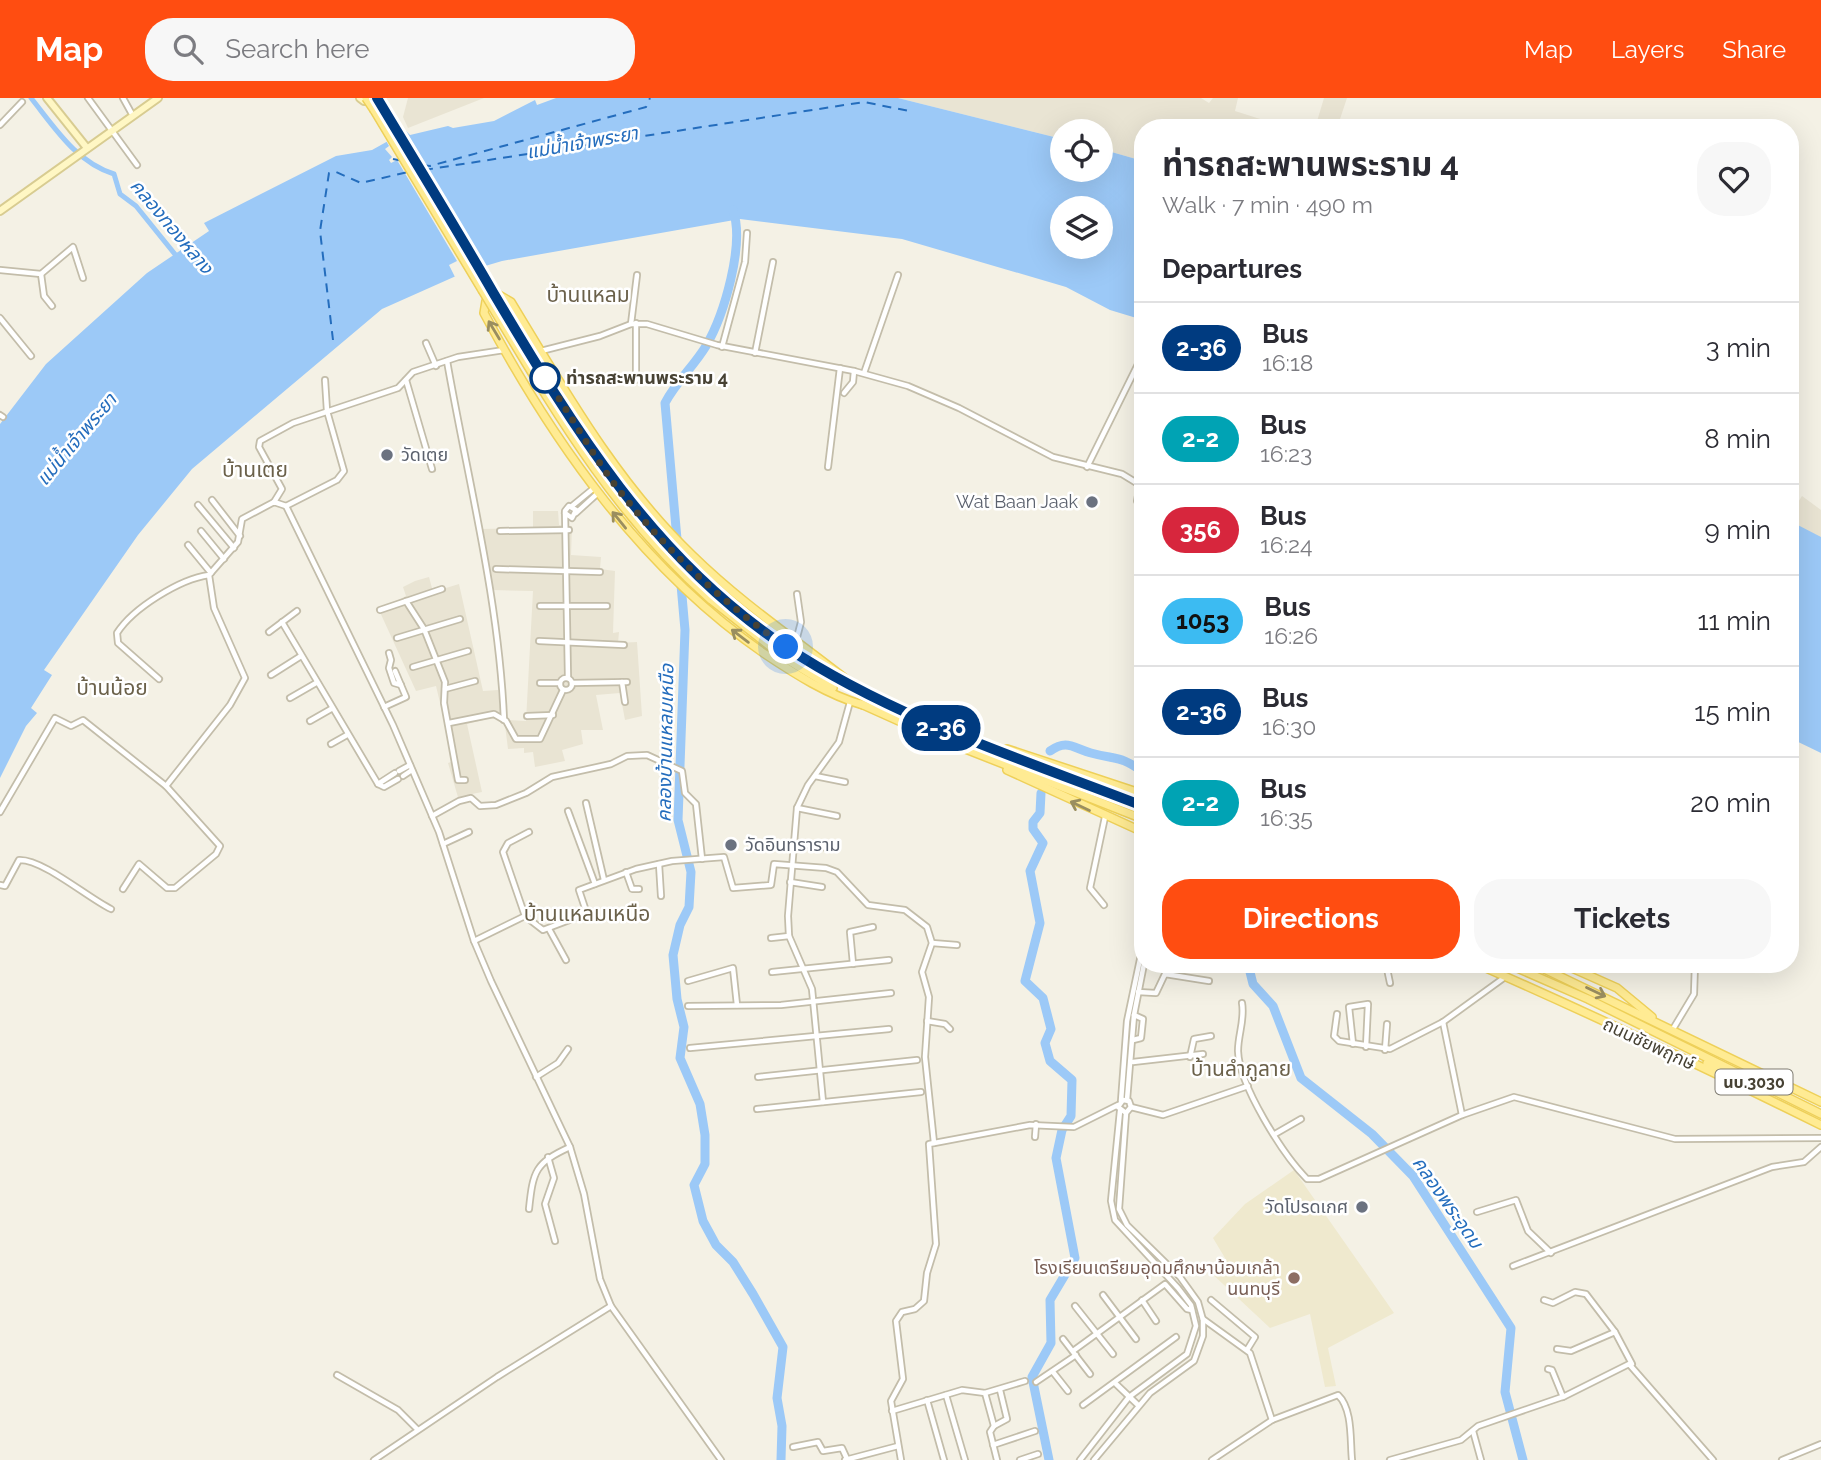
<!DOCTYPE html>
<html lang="en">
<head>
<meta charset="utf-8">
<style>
	:root { --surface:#fff; --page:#f7f7f7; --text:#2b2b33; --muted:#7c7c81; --line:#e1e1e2; --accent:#ff4d11 }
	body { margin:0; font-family:Raleway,"Noto Sans Thai",sans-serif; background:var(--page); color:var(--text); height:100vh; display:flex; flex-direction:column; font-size:26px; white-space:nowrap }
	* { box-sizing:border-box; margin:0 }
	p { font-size:23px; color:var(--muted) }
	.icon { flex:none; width:38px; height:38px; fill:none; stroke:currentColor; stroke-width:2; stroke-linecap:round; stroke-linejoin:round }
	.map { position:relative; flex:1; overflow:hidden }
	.sheet { position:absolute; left:1134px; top:21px; width:665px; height:854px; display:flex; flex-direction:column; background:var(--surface); border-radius:28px; box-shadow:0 7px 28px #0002 }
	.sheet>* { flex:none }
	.badge { padding:0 14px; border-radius:23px; font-size:24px; line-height:46px }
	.tools { position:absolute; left:1050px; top:21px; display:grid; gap:14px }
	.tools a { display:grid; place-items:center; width:63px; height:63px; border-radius:50%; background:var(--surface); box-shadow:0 7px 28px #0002; font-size:35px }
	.you { position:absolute; width:35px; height:35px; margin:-18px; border:5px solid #fff; border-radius:50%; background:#1a73e8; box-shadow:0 0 0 10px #1a73e833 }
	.map>.badge { position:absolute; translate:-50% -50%; box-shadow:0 0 0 4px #fff }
	h2 { padding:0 28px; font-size:26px; line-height:63px }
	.round { display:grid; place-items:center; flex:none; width:74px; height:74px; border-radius:28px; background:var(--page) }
	.overview { display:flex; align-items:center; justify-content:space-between; height:119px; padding:0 28px }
	h1 { font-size:33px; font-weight:700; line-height:52px }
	.action { display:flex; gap:14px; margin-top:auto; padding:14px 28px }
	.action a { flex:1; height:80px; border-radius:28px; background:var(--accent); color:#fff; font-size:28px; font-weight:700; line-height:80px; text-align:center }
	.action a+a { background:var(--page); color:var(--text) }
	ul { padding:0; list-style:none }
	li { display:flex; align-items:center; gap:21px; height:91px; padding:0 28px; border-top:2px solid var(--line) }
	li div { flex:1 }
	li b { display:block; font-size:26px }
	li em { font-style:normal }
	li .badge { min-width:77px; font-weight:700; text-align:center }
	header { display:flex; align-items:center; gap:42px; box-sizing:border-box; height:98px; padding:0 35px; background:var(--accent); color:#fff }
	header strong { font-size:33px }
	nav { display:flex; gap:38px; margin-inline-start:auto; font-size:24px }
	.search { width:490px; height:63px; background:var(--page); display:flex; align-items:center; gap:18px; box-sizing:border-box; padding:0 24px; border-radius:28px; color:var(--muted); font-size:26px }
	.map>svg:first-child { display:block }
	.residential { fill:#e9e4d3 }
	.education { fill:#efe9ce }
	.water { fill:#9cc9f7; fill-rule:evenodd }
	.pier { fill:#f4f1e5 }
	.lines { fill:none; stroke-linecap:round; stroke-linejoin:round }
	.canal { stroke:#9cc9f7; stroke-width:5 }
	.river { stroke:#9cc9f7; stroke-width:9 }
	.ferry { stroke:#246dbd; stroke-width:2; stroke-dasharray:9 7; stroke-linecap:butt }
	.street-casing { stroke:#c3bdaa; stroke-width:8 }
	.secondary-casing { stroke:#d8cc91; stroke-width:10 }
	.primary-casing { stroke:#eed059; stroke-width:10 }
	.street { stroke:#fff; stroke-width:4.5 }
	.secondary { stroke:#fff7c4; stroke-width:6 }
	.primary { stroke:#ffeb93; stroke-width:7 }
	.primary-bridge-casing { stroke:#eed059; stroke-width:10; stroke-linecap:butt }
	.primary-bridge { stroke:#ffeb93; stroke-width:7 }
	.oneway { stroke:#9a8e5f }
	.line-casing { stroke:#fff; stroke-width:16 }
	.line { stroke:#003b80; stroke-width:10 }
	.walk { stroke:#474234; stroke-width:7; stroke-dasharray:0 12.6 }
	.stop-dot { fill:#fff; stroke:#003b80; stroke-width:3.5 }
	.worship-dot { fill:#6b7280; stroke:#fff; stroke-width:2.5 }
	.education-dot { fill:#8d6e63; stroke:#fff; stroke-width:2.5 }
	.labels { text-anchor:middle; stroke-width:5; stroke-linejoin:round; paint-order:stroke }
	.shield { fill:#fff; stroke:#7e7b71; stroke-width:2 }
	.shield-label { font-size:16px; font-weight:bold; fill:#474234 }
	.stop-label { font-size:18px; font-weight:bold; fill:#474234; stroke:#fff; text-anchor:start }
	.worship-label { font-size:18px; fill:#5b616d; stroke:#fff; text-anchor:start }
	.street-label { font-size:18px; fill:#474234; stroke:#fff }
	.education-label { font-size:18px; fill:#785e54; stroke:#fff; text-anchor:end }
	.water-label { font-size:19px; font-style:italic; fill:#246dbd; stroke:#fff }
	.quarter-label { font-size:21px; fill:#6b614a; stroke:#fff }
</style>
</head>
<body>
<header>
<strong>Map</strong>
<div class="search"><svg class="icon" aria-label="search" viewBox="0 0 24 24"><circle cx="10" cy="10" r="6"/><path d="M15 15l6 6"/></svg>Search here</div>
<nav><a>Map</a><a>Layers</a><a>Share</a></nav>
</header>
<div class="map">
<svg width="1821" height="1362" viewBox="0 0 1821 1362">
	<rect width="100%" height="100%" fill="#f4f1e5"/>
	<g class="residential">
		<path d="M408,0H484L408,30L403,19Z"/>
		<path d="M898,0H1201L1209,5L1213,0H1238L1235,13L1282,28L1143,30V63L1101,51V33H1062V41Z"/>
		<path d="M1324,0H1347L1337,30H1315Z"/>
		<path d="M1802,398L1821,412V457L1790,436V412H1793Z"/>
		<path d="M533,413H558L559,427L572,428L571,457L601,459L600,471L615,473L613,535L619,534L618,545L637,544L642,618L625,622L620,595L596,597L603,632H581L583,646L562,652L565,663L535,669L533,654L524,655V650L508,651L505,627L500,622L491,620L467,626L482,694L472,696L460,706L448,665L454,663L436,588L416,593L379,512L406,498L403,489L415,483L429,479L433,494L459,486L483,593L498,592L501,617L506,622L526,623L533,493L493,492L480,431L533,430Z"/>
	</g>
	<path class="education" d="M1294,1072L1394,1215L1328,1250L1336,1288L1325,1289L1310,1216L1270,1230L1208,1172L1225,1160L1213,1140L1245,1106Z"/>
	<g class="water">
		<path d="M556,0H898L1062,41V72H1101V51L1143,63V222L1110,212L1066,189L902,141L740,121L502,163L465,174L382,211L192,371L138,437L44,572L52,577L31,610L37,615L26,628L0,680V326L46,266L147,175L209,133L204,125L336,58L372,52L406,33L410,37L448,28L453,30L494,23L535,2L537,7ZM1062,110H1101V149H1062Z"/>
		<path d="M1790,423L1821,439V655L1790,640Z"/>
	</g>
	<path class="pier" d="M404,30L487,170L455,179L449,167L457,163L397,62L391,65L389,62L392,59L385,51L389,48L385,41Z"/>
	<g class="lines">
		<path class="canal" d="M31,0C55,30 76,64 114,76L120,96L136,108L178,160"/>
		<g class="river">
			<path d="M733,112C745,147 724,217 706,248C694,268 676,284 665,305L685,532L678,722L691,774L689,809L680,827L673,857L677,901L684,929L680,960L700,1006L705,1037V1066L694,1087L703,1123L716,1147L733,1164L753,1196L783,1249L777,1300L782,1328L781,1362"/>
			<path d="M1050,653C1067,641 1073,650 1091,655C1116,662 1120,657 1143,674"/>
			<path d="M1041,695L1040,715L1033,724V731L1043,745L1030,773L1040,825L1025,883L1043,900L1051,931L1045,945L1050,963L1072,982L1071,1018L1062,1032L1056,1060L1075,1160L1050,1202L1051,1245L1032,1279L1049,1362"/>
			<path d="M1248,866L1253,886L1273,908L1301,980L1372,1036L1413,1078L1511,1230L1505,1294L1523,1362"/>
		</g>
		<g class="ferry">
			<path d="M393,61L403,63"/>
			<path d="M422,67L430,68L646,9L650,0"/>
			<path d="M424,72L864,4L909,13"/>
			<path d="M333,242L320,133L329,75L336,74L361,85L408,74"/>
		</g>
		<g class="street-casing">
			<g id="street">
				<path d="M88,0L137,67"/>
				<path d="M123,0L133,18"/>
				<path d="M0,27L22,4"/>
				<path d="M0,172L41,176L73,149L83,180"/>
				<path d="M41,176L44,198L52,208"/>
				<path d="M0,220L31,258"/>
				<path d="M631,226L637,177"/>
				<path d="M426,245L436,268"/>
				<path d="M722,249L745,164L747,135"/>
				<path d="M541,253L600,238L631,226H647L717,247L854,273L908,288L959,310L1053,359L1122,376L1140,387L1137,403L1143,406"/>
				<path d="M755,255L773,164"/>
				<path d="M447,263C468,383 499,501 504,622"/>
				<path d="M864,275L898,177"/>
				<path d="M325,282L327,313L344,373L337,382L286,408L393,627L439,734L474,843L491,883L570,1049L584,1096L600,1181L611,1208L721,1362"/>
				<path d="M406,282L432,371"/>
				<path d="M636,282V225"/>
				<path d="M844,295L853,284L854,273"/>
				<path d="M0,317L3,319"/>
				<path d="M828,369L840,270"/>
				<path d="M1087,369L1143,256"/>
				<path d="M212,402L240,438"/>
				<path d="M274,404L282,391L259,349L260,343L293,325L398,290L413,274L458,259L504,252"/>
				<path d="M198,407L234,450"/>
				<path d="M572,408L594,390"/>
				<path d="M565,415L572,420L576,412L569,408L565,413L568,580"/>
				<path d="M576,415L598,395"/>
				<path d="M201,433L224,461"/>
				<path d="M500,433L569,432"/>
				<path d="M188,447L211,475"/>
				<path d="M496,471L600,474"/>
				<path d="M406,503L424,531L445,584L444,605L458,682H465"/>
				<path d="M540,508H607"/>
				<path d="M380,512L442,491"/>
				<path d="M282,524L378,686L384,689L398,681"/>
				<path d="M269,534L297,513"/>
				<path d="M397,540L460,521"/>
				<path d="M539,543L624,547"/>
				<path d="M796,543L801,524L797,496"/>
				<path d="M389,555L391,562L389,570L394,585L401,587"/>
				<path d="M413,569L468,553"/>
				<path d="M271,577L301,558"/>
				<circle cx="566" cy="586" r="6"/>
				<path d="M159,581L118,545L117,535C133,510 180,481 209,477"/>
				<path d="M622,584L625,604"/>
				<path d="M540,585H559"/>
				<path d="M572,585L627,584"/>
				<path d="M445,591L475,583"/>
				<path d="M290,600L316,585"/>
				<path d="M384,609L406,599L395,573"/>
				<path d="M527,618L553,617"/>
				<path d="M310,623L331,611"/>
				<path d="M449,625L494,616L506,623L516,641H540L563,592"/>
				<path d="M331,646L347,637"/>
				<path d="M399,673L410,667"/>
				<path d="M403,678L412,672"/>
				<path d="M815,678L845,684"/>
				<path d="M378,686L395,675"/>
				<path d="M166,688L230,607L245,580L214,510L209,477L238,444L242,421L274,404L286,408"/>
				<path d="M586,705L604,782"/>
				<path d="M797,710L837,718"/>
				<path d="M568,713L595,786"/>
				<path d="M0,714L55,620L71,628L83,622L166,688L220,748L216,756L175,790H167L139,766L123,791"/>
				<path d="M432,718L459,703L471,700L480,708L496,707L526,695L552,679L611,666L627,658L647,657L682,673L685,695L696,706L702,761"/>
				<path d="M794,745L829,750"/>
				<path d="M443,746L469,734"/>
				<path d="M659,766L661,798"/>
				<path d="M626,774L632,791H639"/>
				<path d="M790,784L822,789"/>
				<path d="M0,787L5,788L19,762C43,761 88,800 111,811"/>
				<path d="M1104,807L1090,790L1105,719"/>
				<path d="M525,818L503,754L508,745L529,734"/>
				<path d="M549,831L566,862"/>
				<path d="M771,840L789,838"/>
				<path d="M474,843L525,818L543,832L580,818L585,810L579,792L636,771L672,763L724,759L733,790L771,787L774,766L826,770L837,774L868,807L905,812L927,829L932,845L922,874L929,899L925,959L934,1045"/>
				<path d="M932,845L957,847"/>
				<path d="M853,866L850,834L873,829"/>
				<path d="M1386,866L1390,885"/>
				<path d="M772,874L889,862"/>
				<path d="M688,883L733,870L737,907"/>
				<path d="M1138,894L1156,895L1165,876L1209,883"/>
				<path d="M1242,905C1245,922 1238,936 1238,953C1239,987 1283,1057 1307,1081H1319L1462,1017L1514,999L1675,1041L1821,1040"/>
				<path d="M688,908L781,907L891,895"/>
				<path d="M1337,916L1334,938L1339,943L1390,951L1443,924L1505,879"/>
				<path d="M927,923L945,926L950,931"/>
				<path d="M1443,924L1462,1017"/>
				<path d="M1673,931L1694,896L1695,866"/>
				<path d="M1133,942L1141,940L1143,921L1134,917"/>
				<path d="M1353,946L1349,909L1368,906L1366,949"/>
				<path d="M690,950L889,931"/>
				<path d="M1385,952L1387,926"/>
				<path d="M1190,959L1194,941L1211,938"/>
				<path d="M1133,964L1203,956"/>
				<path d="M536,979L558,965L568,951"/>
				<path d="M758,979L917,962"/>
				<path d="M1127,1002L1134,917L1144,866"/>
				<path d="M1121,1003L1127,923L1143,847"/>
				<path d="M823,1004L812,891L789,838L788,818L797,710L808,687L839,644L850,604"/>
				<path d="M1131,1009L1163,1017L1248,988"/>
				<path d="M757,1011L921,994"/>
				<path d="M1275,1036L1301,1021"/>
				<path d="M1035,1039L1036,1026"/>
				<path d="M548,1059L554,1080L545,1106L555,1143"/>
				<path d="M529,1111C533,1073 535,1065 570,1049"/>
				<path d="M1477,1114L1516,1102L1528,1133L1551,1155"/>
				<path d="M1513,1168L1772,1069L1804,1064L1821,1049"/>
				<path d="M1103,1197L1136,1241"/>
				<path d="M1142,1202L1156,1223"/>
				<path d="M1211,1202L1255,1239L1247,1252"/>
				<path d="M1544,1202L1553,1205L1575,1194L1586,1196L1615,1234L1632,1266"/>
				<path d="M1075,1208L1113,1256"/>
				<path d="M1203,1221L1250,1255L1272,1322"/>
				<path d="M1063,1241L1090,1276"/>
				<path d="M1557,1251L1571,1253L1615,1234"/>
				<path d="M1073,1253L1165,1186L1187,1211L1192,1212"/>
				<path d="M1548,1271L1552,1272L1563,1299"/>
				<path d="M1053,1274L1068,1293"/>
				<path d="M337,1277L398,1312L417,1331"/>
				<path d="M1036,1284L1076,1257"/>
				<path d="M1116,1286L1138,1307"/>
				<path d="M985,1295L994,1328L990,1334L997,1362"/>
				<path d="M946,1297L965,1362"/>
				<path d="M927,1302L944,1362"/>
				<path d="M1083,1307L1176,1239"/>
				<path d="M892,1313L962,1292L985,1295L1025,1283"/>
				<path d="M994,1328L1007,1321L1000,1292"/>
				<path d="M1473,1333L1481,1362"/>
				<path d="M993,1347L1035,1333"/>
				<path d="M793,1349L818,1344L823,1353L842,1350L847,1361"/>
				<path d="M374,1362L497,1279L611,1208"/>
				<path d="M845,1362L898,1348"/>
				<path d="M901,1362L891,1303L903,1281L896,1223L902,1214L915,1211L924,1203L927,1175L936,1146L929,1046L1030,1027L1074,1029L1118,1007"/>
				<path d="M1020,1362L1038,1356"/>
				<path d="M1080,1362L1129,1299L1187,1256L1196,1228L1191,1207L1178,1190L1115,1122L1111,1103L1120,1013"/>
				<path d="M1094,1362L1150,1295L1194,1263L1203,1238V1222L1198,1204L1180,1179L1127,1127L1119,1111L1126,1015L1131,1009L1129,1003L1123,1002L1118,1009L1126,1015"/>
				<path d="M1212,1362L1272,1322L1338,1297C1353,1311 1350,1343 1352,1362"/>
				<path d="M1390,1362L1461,1342L1478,1328L1565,1298L1629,1266L1713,1362"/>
				<path d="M1782,1362L1821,1346"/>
			</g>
		</g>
		<g class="secondary-casing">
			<g id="secondary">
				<path d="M47,0L87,50"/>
				<path d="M360,0L364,3L374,0"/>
				<path d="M0,113L158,0"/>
			</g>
		</g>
		<g class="primary-casing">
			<g id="primary">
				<path d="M377,0L490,188"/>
				<path d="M374,12L482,192"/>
				<path d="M721,499L786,549L839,581"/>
				<path d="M710,501L786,561L833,590"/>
				<path d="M853,588L921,621L1143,708"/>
				<path d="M857,590C802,546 743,507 692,457C616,384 565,293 511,204L499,197L486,203L484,215C554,346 642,471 765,556C795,576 828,597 863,607"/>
				<path d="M861,606L930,637L1143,721"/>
				<path d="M1007,651L1143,696"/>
				<path d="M1007,672L1143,734"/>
				<path d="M1477,866C1593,917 1708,971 1821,1027"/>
				<path d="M1508,866L1588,901L1821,1016"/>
				<path d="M1534,866L1821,1004"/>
				<path d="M1563,866L1617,890L1652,919"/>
				<path d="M1707,965L1730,978"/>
			</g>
		</g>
		<use href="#street" class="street"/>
		<use href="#secondary" class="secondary"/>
		<use href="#primary" class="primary"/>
		<g class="primary-bridge-casing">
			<g id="primary-bridge">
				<path d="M366,0L374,12"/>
				<path d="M490,188C556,301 622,412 721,499"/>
				<path d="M482,192C549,303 611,414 710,501"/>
			</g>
		</g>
		<use href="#primary-bridge" class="primary-bridge"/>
	</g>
	<defs><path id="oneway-shaft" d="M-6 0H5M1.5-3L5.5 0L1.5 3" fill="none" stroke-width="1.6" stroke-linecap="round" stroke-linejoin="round" transform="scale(1.75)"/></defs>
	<g class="oneway">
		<use href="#oneway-shaft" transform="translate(494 232) rotate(-121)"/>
		<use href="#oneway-shaft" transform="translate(619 422) rotate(-129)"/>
		<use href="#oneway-shaft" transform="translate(740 538) rotate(-143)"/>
		<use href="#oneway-shaft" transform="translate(1080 708) rotate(-155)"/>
		<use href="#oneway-shaft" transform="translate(1596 894) rotate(25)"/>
	</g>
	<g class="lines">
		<g class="line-casing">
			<path id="line" d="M377,0C416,65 456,130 494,196C573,329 654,462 786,549C895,621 1022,661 1143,708"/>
		</g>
		<use href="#line" class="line"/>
		<path class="walk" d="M545,280C570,315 590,353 615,387C663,450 722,504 786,549"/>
	</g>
	<circle class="stop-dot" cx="545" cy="280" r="14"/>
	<g class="worship-dot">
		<circle cx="387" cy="357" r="7"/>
		<circle cx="1092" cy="404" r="7"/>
		<circle cx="731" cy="747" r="7"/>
		<circle cx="1362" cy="1109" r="7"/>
	</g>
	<circle class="education-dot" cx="1294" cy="1180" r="7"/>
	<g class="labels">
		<rect class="shield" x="1715.5" y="971.5" width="77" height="25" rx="5"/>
		<g class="shield-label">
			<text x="1754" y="990">นบ.3030</text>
		</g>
		<g class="stop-label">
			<text x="566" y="286">ท่ารถสะพานพระราม 4</text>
		</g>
		<g class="worship-label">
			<text x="401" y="363">วัดเตย</text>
			<text x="1078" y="410" text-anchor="end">Wat Baan Jaak</text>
			<text x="745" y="753">วัดอินทราราม</text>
			<text x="1348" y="1115" text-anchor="end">วัดโปรดเกศ</text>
		</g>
		<g class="street-label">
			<text transform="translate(1649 946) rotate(25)" y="6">ถนนชัยพฤกษ์</text>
		</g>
		<g class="education-label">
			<text x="1280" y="1176">โรงเรียนเตรียมอุดมศึกษาน้อมเกล้า<tspan x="1280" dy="21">นนทบุรี</tspan></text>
		</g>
		<g class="water-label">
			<text transform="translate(582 44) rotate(-10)" y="7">แม่น้ำเจ้าพระยา</text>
			<text transform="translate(172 128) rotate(50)" y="7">คลองทองหลาง</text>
			<text transform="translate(76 341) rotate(-50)" y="7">แม่น้ำเจ้าพระยา</text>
			<text transform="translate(665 645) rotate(-89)" y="7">คลองบ้านแหลมเหนือ</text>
			<text transform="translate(1448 1104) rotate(55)" y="7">คลองพระอุดม</text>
		</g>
		<g class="quarter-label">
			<text x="588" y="204">บ้านแหลม</text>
			<text x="255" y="379">บ้านเตย</text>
			<text x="112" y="597">บ้านน้อย</text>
			<text x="587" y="823">บ้านแหลมเหนือ</text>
			<text x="1241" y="978">บ้านลำภูลาย</text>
		</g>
	</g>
</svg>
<div class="tools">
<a><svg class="icon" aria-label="locate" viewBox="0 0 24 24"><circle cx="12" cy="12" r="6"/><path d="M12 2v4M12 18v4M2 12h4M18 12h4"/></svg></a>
<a><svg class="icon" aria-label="layers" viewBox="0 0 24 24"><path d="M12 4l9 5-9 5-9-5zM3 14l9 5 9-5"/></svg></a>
</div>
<div class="you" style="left:786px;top:549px"></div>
<b class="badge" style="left:941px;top:630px;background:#003b80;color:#fff">2-36</b>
<section class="sheet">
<div class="overview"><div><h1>ท่ารถสะพานพระราม 4</h1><p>Walk · 7 min · 490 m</p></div><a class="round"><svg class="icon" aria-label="heart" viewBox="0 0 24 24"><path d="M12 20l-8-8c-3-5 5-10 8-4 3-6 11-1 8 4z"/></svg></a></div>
<h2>Departures</h2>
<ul>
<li><span class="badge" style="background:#003b80;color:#fff">2-36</span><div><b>Bus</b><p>16:18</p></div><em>3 min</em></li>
<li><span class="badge" style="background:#00a3b4;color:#fff">2-2</span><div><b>Bus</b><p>16:23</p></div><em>8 min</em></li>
<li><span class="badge" style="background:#d7263d;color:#fff">356</span><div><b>Bus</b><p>16:24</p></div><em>9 min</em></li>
<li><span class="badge" style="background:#3cbbf2;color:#111">1053</span><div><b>Bus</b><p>16:26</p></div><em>11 min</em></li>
<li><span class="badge" style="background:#003b80;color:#fff">2-36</span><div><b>Bus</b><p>16:30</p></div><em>15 min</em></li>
<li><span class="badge" style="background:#00a3b4;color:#fff">2-2</span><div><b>Bus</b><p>16:35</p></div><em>20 min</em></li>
</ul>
<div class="action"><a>Directions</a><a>Tickets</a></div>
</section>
</div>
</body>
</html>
